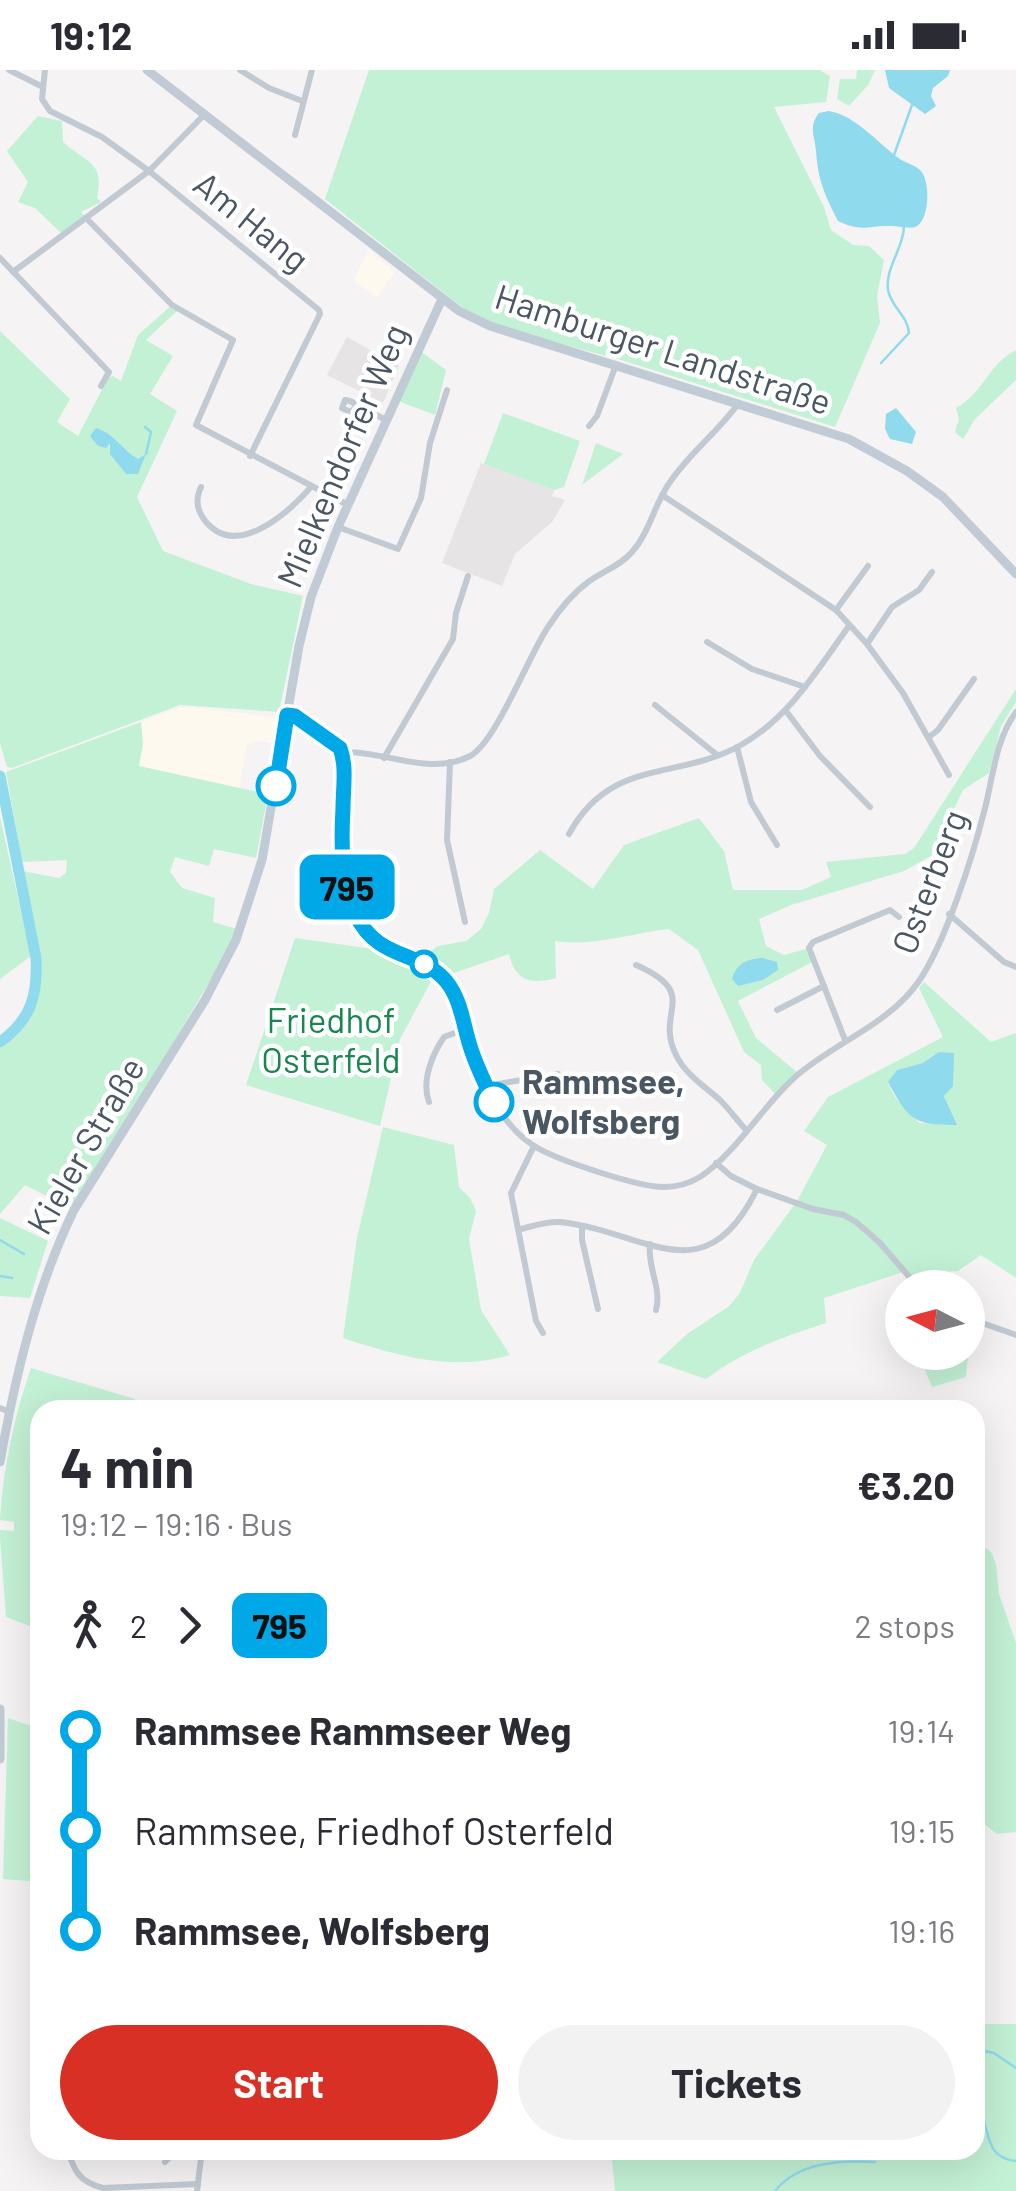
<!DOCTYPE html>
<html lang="en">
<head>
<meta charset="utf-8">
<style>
	:root { --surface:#fff; --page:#f2f2f3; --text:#2b2b33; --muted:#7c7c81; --accent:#d93025 }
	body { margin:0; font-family:Barlow,sans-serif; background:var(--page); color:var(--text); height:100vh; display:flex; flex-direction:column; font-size:38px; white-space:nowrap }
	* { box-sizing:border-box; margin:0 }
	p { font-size:32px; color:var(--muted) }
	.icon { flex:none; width:55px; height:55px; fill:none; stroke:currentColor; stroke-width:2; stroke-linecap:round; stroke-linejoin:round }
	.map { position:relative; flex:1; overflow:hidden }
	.details { position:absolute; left:30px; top:1330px; width:955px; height:760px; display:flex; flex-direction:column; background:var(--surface); border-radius:30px; box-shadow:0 10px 40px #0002 }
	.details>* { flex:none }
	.badge { padding:0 20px; border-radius:15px; font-size:35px; line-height:65px }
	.needle { width:65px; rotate:276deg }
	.tools { position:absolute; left:885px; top:1200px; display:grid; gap:20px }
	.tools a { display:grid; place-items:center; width:100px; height:100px; border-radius:50%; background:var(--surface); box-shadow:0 10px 40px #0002; font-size:50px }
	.map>.badge { position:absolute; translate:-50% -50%; box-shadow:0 0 0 5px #fff }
	.legs { display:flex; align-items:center; gap:15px; height:110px; padding:0 30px; font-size:32px }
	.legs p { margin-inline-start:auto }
	.overview { display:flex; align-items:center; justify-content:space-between; height:170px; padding:0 30px }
	h1 { font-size:55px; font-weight:700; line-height:75px }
	.action { display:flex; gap:20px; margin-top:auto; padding:20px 30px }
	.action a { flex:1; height:115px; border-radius:60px; background:var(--accent); color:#fff; font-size:40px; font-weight:700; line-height:115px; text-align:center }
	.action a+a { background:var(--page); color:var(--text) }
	ul { padding:0 30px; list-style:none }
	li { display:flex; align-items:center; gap:35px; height:100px; font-size:38px }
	li i { display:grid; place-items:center; width:15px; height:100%; margin:0 12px; background:currentColor }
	li i::after { content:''; width:25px; height:25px; margin:-12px; border:8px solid; border-radius:50%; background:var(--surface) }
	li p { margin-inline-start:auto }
	li:first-child i { background:linear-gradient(#0000 50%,currentColor 0) }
	li:last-child i { background:linear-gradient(currentColor 50%,#0000 0) }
	.status { display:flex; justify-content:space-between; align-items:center; height:70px; padding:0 50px; background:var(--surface); direction:ltr }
	.status svg { height:28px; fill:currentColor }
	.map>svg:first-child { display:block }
	.commercial { fill:#fdf9ef }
	.education { fill:#e6e4e5 }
	.green { fill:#c3f1d5; fill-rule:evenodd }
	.water { fill:#90daee }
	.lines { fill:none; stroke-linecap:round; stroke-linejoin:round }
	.stream { stroke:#90daee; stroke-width:2.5 }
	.river { stroke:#90daee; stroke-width:11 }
	.street { stroke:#c1cad2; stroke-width:6 }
	.secondary { stroke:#c1cbd6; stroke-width:9 }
	.line-1-casing { stroke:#fff; stroke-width:22 }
	.line-1 { stroke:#00a8e7; stroke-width:15 }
	.stop-1-dot { fill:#fff; stroke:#00a8e7; stroke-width:5 }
	.labels { text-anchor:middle; stroke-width:9; stroke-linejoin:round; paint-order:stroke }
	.street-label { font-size:35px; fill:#4a5661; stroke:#fff }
	.park-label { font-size:35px; fill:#17864f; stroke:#fff }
	.stop-label { font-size:35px; font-weight:bold; fill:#4a5661; stroke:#fff; text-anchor:start }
</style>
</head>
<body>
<div class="status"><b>19:12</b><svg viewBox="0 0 49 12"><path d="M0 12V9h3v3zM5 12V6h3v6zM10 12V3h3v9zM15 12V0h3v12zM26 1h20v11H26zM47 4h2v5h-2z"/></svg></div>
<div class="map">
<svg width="1016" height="2121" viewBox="0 0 1016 2121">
	<rect width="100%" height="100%" fill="#f5f3f3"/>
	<g class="commercial">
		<path d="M369,180L395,202L377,228L353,210Z"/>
		<path d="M191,637L280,648L276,673L255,671L247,675L239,718L138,696L143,674L141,652L179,638Z"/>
	</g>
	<g class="education">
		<path d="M347,267L399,296L383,333L327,305Z"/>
		<path d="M481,393L554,420L552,426L565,430L552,452L515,484L502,516L442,493Z"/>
	</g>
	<g class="green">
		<path d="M369,0H819L830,6L826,32L774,37L824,137L831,160L853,175L869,176L884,190L877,226L880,253L835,357L618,289L490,255L474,247L325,129Z"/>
		<path d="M857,0H875L868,15L849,36L837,29L840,9H856Z"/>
		<path d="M38,46L62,51L63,72C86,93 105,91 97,128L101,132L81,142L84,146L61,163L35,138L18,132L28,112L7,81Z"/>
		<path d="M172,235L178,240L146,270L173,286L150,324L177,341L137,427L163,481L251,514L303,526L279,642L180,635L12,698L7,697L0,673V261L70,329L57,352L78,366L108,308L113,306L121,311L138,265Z"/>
		<path d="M1016,280V310L975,349L963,369L955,362L959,349L956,338C983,324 989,293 1016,280Z"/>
		<path d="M420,281L446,300L435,345L398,331Z"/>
		<path d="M503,343L580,371L564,417L554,420L484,394Z"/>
		<path d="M596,373L623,384L582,415Z"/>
		<path d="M1016,619V632L1001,656L989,703L963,720L931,786L904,801L791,835L759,849L766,876L784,885L809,878L814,891L738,931L756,968L799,1004L777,1026L762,1010L761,995L744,982L698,880L669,859C631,863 594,877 555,871L556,908C531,915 515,911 509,884L448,905L421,889L438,876L466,871L481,859L489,843L494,819L540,780L593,819L624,775L699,748L724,781L733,820H802L831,807L826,792L905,784L914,778Z"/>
		<path d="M141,652L143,674L139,696L268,724L256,788L214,779L209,796L175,787L170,802L182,818L215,828L213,852L240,860L74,1140L25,1115L0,1144V978C65,938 34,861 22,801L59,808L66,803L67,790L22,792L6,702Z"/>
		<path d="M0,747L31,886L0,909Z"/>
		<path d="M295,868L380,880L384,887L433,908L400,969L380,1056L246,1015Z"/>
		<path d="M924,912L991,972L1016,963V1208L981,1185L958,1201L922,1203L911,1211L903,1202L824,1228L826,1253C782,1267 743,1281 706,1309L657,1292L687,1264L728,1237L740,1223L754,1190L797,1131L827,1075L804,1061L828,1027L943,967L919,918ZM923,993L944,1025L956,1054L919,1053L895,1027L888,1013L897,1000Z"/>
		<path d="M383,1057L454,1075L459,1117L470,1128L476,1141L469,1169L481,1240L510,1285C453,1302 398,1286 343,1268L357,1168Z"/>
		<path d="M0,1148L48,1171L30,1228L0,1226Z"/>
		<path d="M918,1283L968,1287L966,1307L932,1317Z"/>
		<path d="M31,1298L135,1329L130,1340H40V1560L6,1547L0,1468V1460L14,1461V1452L0,1450C3,1398 14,1347 31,1298Z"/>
		<path d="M975,1470L991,1482L996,1494L999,1524L1016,1573V1762L997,1764L975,1747Z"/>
		<path d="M8,1648L40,1659V1812L3,1809Z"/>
		<path d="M975,1954H1016V2121H615L611,2080H975Z"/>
	</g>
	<g class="water">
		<path d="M885,0H950L948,6L933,18L931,26L936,36L925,44L889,18Z"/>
		<path d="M829,41C857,46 877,73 900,89C906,93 915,95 920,100C931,110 930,152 915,157C909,159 897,156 891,156C868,155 863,163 838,151C825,125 818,111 816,81C815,65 808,57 819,43Z"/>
		<path d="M896,338L916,362L912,374L890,369L885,359L886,344Z"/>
		<path d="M96,358C115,364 122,380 138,389L146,384L138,404H126L110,384V373L106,378L98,376L90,366Z"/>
		<path d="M762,888L777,892L778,900L763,910L738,916L732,909C736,894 747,889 762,888Z"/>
		<path d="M939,982L954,983L953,1016L944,1026L957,1055C913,1055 909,1050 888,1012L897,1000L923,993Z"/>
	</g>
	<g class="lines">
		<g class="stream">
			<path d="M894,85L912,35"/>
			<path d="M881,293L909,263C908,246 891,237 888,220C885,197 904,178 904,156"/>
			<path d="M145,357L151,362L146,384"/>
			<path d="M0,1170L24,1184"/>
			<path d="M0,1206L12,1208"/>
			<path d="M975,1979L994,1983L1016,1998"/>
			<path d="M975,2042L983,2048C990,2070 989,2088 1016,2091"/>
			<path d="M775,2121C798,2092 840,2090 875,2092"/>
		</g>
		<path class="river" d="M0,706L36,888C38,925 31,950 0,972"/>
		<g class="street">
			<path d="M9,0L41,16"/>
			<path d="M45,0L42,29L50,41L102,67L149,101L319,240L320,244L250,386"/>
			<path d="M240,0L269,18L302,31"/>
			<path d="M295,65L312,0"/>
			<path d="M86,148L172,235L233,270L196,355L348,435"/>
			<path d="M0,188L109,302L101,316"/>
			<path d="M13,202L149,101L204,45"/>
			<path d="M356,337L350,342L342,338L345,330L350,331L386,350"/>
			<path d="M589,356L597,346L616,295"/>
			<path d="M201,417C196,428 196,437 203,448C234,492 287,444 311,417"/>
			<path d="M662,425L836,540L867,574L903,623L949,705"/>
			<path d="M338,457L398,479L421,428L430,373L447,320"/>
			<path d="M836,540L868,496"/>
			<path d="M707,572L752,599L805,617"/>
			<path d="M867,574L892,537L919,520L932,502"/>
			<path d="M655,635L716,684"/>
			<path d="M786,641L820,686L870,737"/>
			<path d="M287,645C306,648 333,666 342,682"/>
			<path d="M929,667L938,660L974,609"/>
			<path d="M737,677L751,732L777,775"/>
			<path d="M342,682C352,743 324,823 376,870C399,892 434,890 451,918C470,949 473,995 494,1031C504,1049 517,1065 534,1076C557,1090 637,1117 664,1117C676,1117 690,1113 700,1107C735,1084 762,1037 794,1008C833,973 889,955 919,911C945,873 972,789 984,742C993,709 995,670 1016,642"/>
			<path d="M342,682C383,680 430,707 470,686C496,672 528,587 548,557C559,540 572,524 588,512C603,501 620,496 632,482C649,463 654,436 668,415C687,385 717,363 738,334"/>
			<path d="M384,688L453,569L456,543L468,506"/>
			<path d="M450,692L447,770L465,852"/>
			<path d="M569,764C611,687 677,711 741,675C790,647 817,600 849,556"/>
			<path d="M949,844L1004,892L1016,897"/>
			<path d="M636,895C702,924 654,941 676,985C685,1004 704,1016 720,1030C729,1039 737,1050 746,1060"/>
			<path d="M777,940L824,916"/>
			<path d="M845,970L809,878L813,872L890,840L899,847"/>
			<path d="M486,1016L558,1004"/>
			<path d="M429,1032C421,1011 432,985 444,967L465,959"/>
			<path d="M534,1076L511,1123L536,1251L543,1263"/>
			<path d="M716,1093L731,1106L757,1119L813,1139L844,1145L856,1152L879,1172L919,1218"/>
			<path d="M582,1158V1170L598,1239"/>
			<path d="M521,1159C533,1156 547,1151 560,1152C646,1161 704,1227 757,1119"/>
			<path d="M650,1174C647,1197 662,1218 656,1240"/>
			<path d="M968,1248L1016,1265"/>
			<path d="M0,1338L10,1342"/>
			<path d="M68,2080C74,2102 80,2112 103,2118L198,2114"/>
			<path d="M165,2092L177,2080"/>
			<path d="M197,2121L202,2080"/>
		</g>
		<g class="secondary">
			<path d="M147,0L459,241L490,256L849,369L907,401L943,427L1016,504"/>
			<path d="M0,1392C15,1307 36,1218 74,1140L205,930L236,870L262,790L299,576L311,527L338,457L442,229"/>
			<path d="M0,1639V1689"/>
		</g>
	</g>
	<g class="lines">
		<g class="line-1-casing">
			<path id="line-1" d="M276,716L287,645L295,646L340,678C347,697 343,718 343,738C341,772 341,813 356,845C378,891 420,880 446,911C461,929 463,954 470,976C476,995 485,1014 494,1032"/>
		</g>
		<use href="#line-1" class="line-1"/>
	</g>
	<g class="stop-1-dot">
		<circle cx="276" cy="716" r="18"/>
		<circle cx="424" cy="894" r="12"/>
		<circle cx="494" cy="1032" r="18"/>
	</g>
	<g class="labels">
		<g class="street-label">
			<text transform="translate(251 152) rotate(39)" y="12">Am Hang</text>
			<text transform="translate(663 280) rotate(18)" y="12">Hamburger Landstraße</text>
			<text transform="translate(343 386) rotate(-67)" y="12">Mielkendorfer Weg</text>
			<text transform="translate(930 812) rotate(-69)" y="12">Osterberg</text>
			<text transform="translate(86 1076) rotate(-60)" y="12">Kieler Straße</text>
		</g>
		<g class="park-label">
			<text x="331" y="963">Friedhof<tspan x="331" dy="40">Osterfeld</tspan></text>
		</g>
		<g class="stop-label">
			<text x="522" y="1024">Rammsee,<tspan x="522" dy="40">Wolfsberg</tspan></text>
		</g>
	</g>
</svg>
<div class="tools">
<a><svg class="needle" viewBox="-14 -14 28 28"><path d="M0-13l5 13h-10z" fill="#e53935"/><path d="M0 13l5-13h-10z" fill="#7c7c81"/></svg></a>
</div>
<b class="badge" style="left:347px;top:817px;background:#00a8e7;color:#111">795</b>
<section class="details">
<div class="overview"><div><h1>4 min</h1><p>19:12 – 19:16 · Bus</p></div><b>€3.20</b></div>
<div class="legs"><svg class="icon" aria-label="walk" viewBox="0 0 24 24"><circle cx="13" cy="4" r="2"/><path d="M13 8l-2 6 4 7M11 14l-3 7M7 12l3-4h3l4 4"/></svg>2<svg class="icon" aria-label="forward" viewBox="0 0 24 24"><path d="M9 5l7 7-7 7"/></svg><b class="badge" style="background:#00a8e7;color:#111">795</b><p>2 stops</p></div>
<ul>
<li><i style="color:#00a8e7"></i><b>Rammsee Rammseer Weg</b><p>19:14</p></li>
<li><i style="color:#00a8e7"></i><span>Rammsee, Friedhof Osterfeld</span><p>19:15</p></li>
<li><i style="color:#00a8e7"></i><b>Rammsee, Wolfsberg</b><p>19:16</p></li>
</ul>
<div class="action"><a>Start</a><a>Tickets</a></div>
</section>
</div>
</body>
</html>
